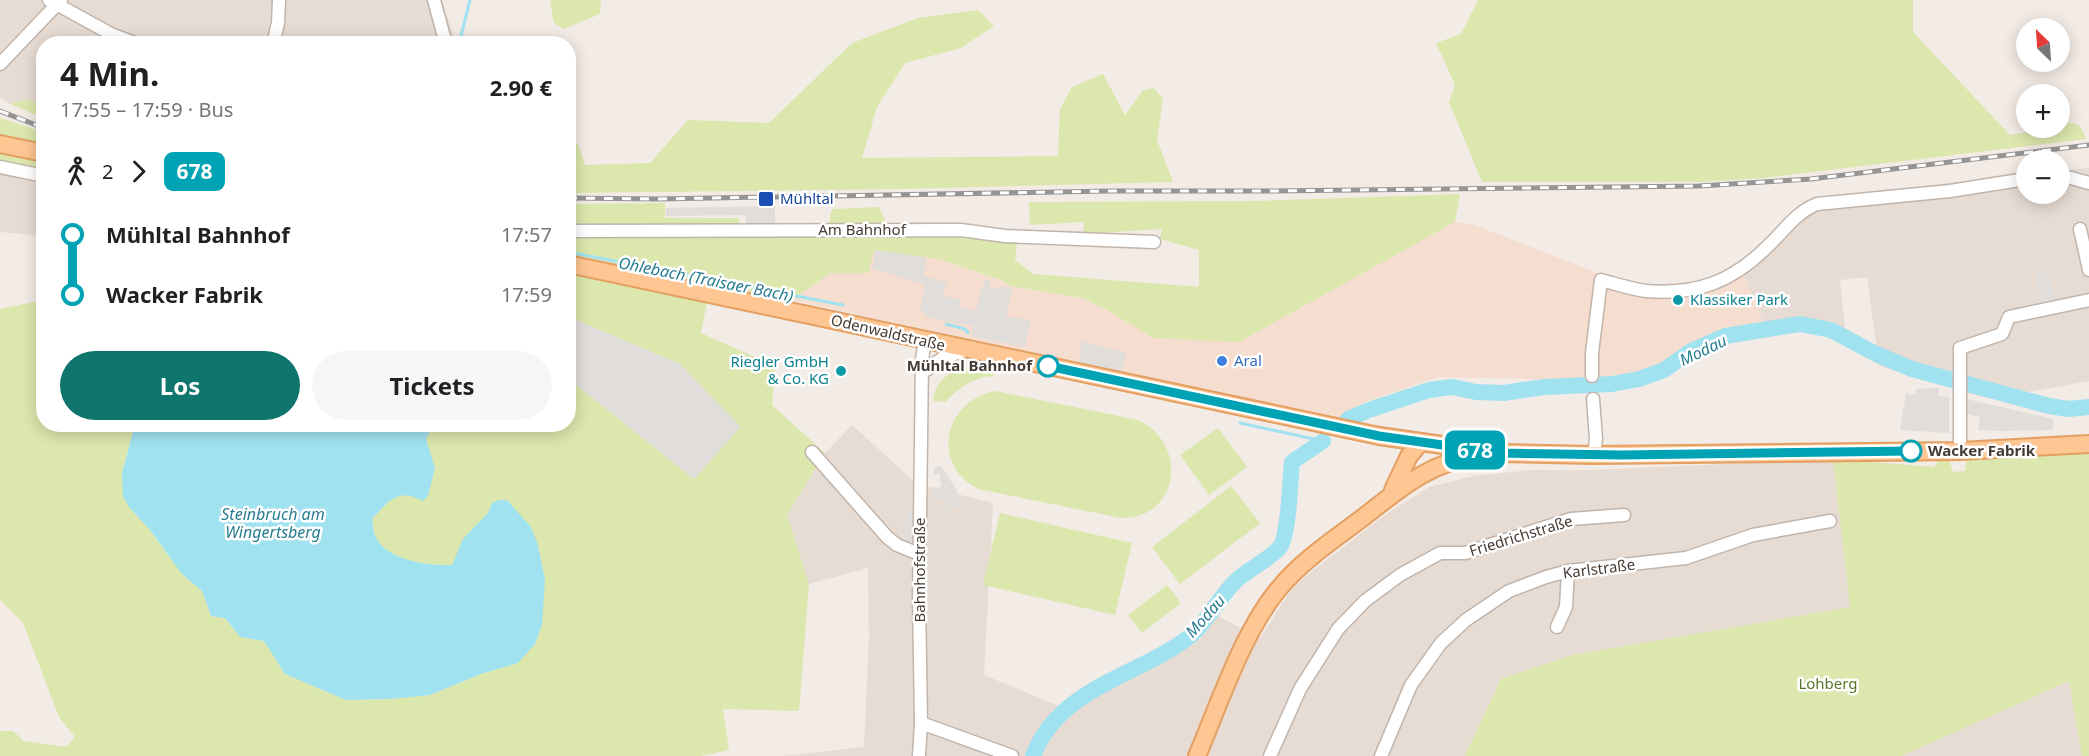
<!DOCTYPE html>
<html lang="de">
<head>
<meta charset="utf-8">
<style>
	:root { --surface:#fff; --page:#f6f6f6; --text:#202124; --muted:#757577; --accent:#0f766e }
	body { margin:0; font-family:"Noto Sans",sans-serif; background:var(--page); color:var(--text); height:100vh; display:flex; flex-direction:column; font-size:22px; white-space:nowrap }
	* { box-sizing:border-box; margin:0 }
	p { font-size:20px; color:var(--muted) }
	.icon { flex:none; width:33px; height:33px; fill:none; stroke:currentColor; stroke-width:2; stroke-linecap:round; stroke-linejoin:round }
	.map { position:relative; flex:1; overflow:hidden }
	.drawer { position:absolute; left:36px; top:36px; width:540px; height:396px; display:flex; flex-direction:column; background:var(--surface); border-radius:24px; box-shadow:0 3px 15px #0003 }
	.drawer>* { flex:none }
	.badge { padding:0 12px; border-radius:9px; font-size:21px; line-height:39px }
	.needle { width:39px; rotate:335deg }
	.fabs { position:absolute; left:2016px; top:18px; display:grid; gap:12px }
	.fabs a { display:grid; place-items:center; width:54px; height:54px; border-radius:50%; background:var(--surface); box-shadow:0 3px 15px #0003; font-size:30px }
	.map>.badge { position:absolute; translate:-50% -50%; box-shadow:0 0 0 3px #fff }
	.legs { display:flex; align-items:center; gap:9px; height:66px; padding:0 24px; font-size:20px }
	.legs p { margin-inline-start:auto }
	.summary { display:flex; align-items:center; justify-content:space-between; height:102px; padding:0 24px }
	h1 { font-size:33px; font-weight:700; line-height:45px }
	.cta { display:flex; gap:12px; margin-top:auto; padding:12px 24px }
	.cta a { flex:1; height:69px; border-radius:36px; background:var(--accent); color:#fff; font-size:24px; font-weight:700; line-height:69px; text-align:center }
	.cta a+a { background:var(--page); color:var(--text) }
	ul { padding:0 24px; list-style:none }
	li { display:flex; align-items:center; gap:21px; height:60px; font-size:22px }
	li i { display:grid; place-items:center; width:9px; height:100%; margin:0 8px; background:currentColor }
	li i::after { content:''; width:15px; height:15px; margin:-8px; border:4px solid; border-radius:50%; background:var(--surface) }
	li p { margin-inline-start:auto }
	li:first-child i { background:linear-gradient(#0000 50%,currentColor 0) }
	li:last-child i { background:linear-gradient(currentColor 50%,#0000 0) }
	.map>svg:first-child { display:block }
	.residential { fill:#e7dcd3 }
	.commercial { fill:#f5ddd0 }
	.green { fill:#dbe7ad }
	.parking { fill:#e0ddda }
	.water { fill:#a0e2f0 }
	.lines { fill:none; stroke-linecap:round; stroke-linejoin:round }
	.stream { stroke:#a0e2f0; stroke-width:3 }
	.river { stroke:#a0e2f0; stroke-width:16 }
	.minor-casing { stroke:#c1b4ab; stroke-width:15 }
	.major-casing { stroke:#e49f62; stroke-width:20 }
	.minor { stroke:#fff; stroke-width:12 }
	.major { stroke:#fec692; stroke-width:16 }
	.rail-casing { stroke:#959595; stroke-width:5 }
	.rail { stroke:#fff; stroke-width:3; stroke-dasharray:9; stroke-linecap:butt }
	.line-1-casing { stroke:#fff; stroke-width:14 }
	.line-1 { stroke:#00a3b4; stroke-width:9 }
	.transit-dot { fill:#1a4fb4; stroke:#fff; stroke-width:2 }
	.culture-dot { fill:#0f9aa8; stroke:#fff; stroke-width:2 }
	.shop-dot { fill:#3f7fe0; stroke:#fff; stroke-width:2 }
	.stop-1-dot { fill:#fff; stroke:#00a3b4; stroke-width:3 }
	.labels { text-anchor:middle; stroke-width:5; stroke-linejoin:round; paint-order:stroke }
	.transit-label { font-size:15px; fill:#164399; stroke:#fff; text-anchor:start }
	.street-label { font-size:15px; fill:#453b35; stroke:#fff }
	.culture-label { font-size:15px; fill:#0d838f; stroke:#fff; text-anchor:start }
	.shop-label { font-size:15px; fill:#366cbe; stroke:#fff; text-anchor:start }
	.stop-label { font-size:15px; font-weight:bold; fill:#453b35; stroke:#fff; text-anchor:end }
	.park-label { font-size:15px; fill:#587728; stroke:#fff }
	.water-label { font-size:16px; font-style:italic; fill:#287d91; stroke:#fff }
</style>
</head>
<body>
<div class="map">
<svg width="2089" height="756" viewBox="0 0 2089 756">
	<rect width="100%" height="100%" fill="#f3ebe5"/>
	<g class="residential">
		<path d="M0,0H442L456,43L44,44L43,104L27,99L10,104L0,98Z"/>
		<path d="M0,167L43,176V300V236L0,232Z"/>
		<path d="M2089,168V381L1991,399L1879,366L1867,277L1840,280L1845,328L1764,324L1739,264L1806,200L2026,174V194H2060V171Z"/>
		<path d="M852,425L917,484L993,503L984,675L1064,708L1216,615L1260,638L1289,593L1306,576L1385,515L1429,487L1474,476L1531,470H1594L1833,459L1850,607L1573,655L1501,679L1465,756H782L864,747L869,637L868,568L809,584L787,515L825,453Z"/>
		<path d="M2069,681L2082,756H1901V755Z"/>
	</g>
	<path class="commercial" d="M1455,222L1472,224L1603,275L1651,285L1713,280L1739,264L1764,324L1726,332L1687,349L1656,369L1583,380L1438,377L1367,401L1336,419L792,300L830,273H868L873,250L939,259L1004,281L1011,286L1082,298L1109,311L1239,342Z"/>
	<g class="green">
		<path d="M550,0H601L600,14L564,29L554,23Z"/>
		<path d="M1478,0H1913V32L2010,135L2049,128H2060V125C2076,122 2080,122 2086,139L1763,178L1701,182H1482L1449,102L1455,85L1436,43L1461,34Z"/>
		<path d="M978,10L994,26L961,48L905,63L877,107L862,158L1058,156L1060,109L1072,87L1103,74L1125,115L1143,90L1154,88L1163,99L1157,140L1173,182L902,189L569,193V144H578L585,165L650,163L688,120L769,123L852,43L918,18Z"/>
		<path d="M27,99L43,104V118L10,104Z"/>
		<path d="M0,118L43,132V176L0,167Z"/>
		<path d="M1460,194L1455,222L1239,342L1153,338L1109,311L1082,298L1011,286L1004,281L939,259L874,250L868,273H830L792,300L710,287L701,333L775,366L772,405L825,453L787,515L809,584L799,711L723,709L729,750L701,756H0V731H13L24,741L66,747L75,737L59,717L23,623L0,600V309L43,300L44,424L135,425L122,473L129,507L150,530L182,574L202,591L211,616L225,618L240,637L264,641L285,674L346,700L390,699L430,695L481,674L518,663L545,580L538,545L492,503L488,513L463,539L453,565C428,566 382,561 374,533C373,529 373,523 372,519L391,498L410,494L435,468L425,439L433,425L568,424L569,379L694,479L680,364L569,317V204L665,203V218H739V237L826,236L832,209L879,207L891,235L947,237L1017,242L1015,260L1034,274L1199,287V250L1160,239L1162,229L1083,234L1084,222L1030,225L1029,202L1257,201Z"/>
		<path d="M980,363L997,367L993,376C973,377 959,388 945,402L933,401C935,377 959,365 980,363Z"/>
		<path d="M995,391L1138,420C1188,443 1181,518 1121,518L978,489C971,485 964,480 959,474C934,440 956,399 995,391Z"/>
		<path d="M1218,428L1247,467L1209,495L1180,455Z"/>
		<path d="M2089,451V756H2082L2069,681L1901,756H1465L1501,679L1573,655L1850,607L1833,459L1934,467L1940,458C1951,458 1950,463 1953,472L1965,471L1967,459L1978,457L2017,456Z"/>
		<path d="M1231,486L1260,523L1180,584L1152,547Z"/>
		<path d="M1000,513L1132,543L1115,615L983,585Z"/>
		<path d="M1167,585L1181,603L1142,633L1128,615Z"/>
	</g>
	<g class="parking">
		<path d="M775,206V224L746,225V215L666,216V208Z"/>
		<path d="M876,250L926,258L924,276L946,283L943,296L962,300L960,307L976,311L984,281H991L989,288L1005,287L1012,288L1006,316L1031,321L1025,347L971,336L973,326L930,318L920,309L924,291L923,284L872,268Z"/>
		<path d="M2049,272L2054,302L2041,304L2036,274Z"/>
		<path d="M569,317L680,364L741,427L694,479L569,379Z"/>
		<path d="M1082,341L1126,353L1121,373L1080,363L1079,360Z"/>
		<path d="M1939,388V396L1949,397V433L1900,430L1906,394L1915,395L1916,389Z"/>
		<path d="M1966,399L2054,419L2052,430L2002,431L1978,430L1980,417L1963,413Z"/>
		<path d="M941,466L956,489L961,505L947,511L945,499L932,498V488L941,487L940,474H934V470L935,467Z"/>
		<path d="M911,506L915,507L914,523L910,536L913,537L910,545L899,541Z"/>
	</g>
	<path class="water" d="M135,425H433L426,439L435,468L428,496L423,501C397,488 390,500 372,519C373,523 373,529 374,533C382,560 428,566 452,565L463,539L488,513L492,503L499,500H507L531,527L538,545L545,580L542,625L535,644L518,663L481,674L430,695L390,699L346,700L285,674L264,641L240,637L225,618L211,616L202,591L182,574L150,530L129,507L123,496L122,473Z"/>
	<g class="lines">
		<g class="stream">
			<path d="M459,44L470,0"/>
			<path d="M568,252L843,305"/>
			<path d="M946,324L965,329L968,333"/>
			<path d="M1240,423L1323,441"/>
		</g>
		<g class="river">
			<path d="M1348,419L1369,410L1429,390L1452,387L1476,392L1504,393L1544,387L1612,384L1639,379L1664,370L1691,351L1725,336L1800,324L1831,330L1876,354L1912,369L2049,406L2069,409L2089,407"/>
			<path d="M1033,756C1059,687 1137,677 1189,637C1209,621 1220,594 1239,578C1249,570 1273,556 1280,547C1289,535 1290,480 1292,462L1323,441"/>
		</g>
		<g class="minor-casing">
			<g id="minor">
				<path d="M49,0L111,34L137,44"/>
				<path d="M434,0L446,44"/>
				<path d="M273,44L278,23L279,0"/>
				<path d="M0,64L61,0"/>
				<path d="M0,167L44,176"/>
				<path d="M2060,175L2089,183"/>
				<path d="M2080,229L2089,270"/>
				<path d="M568,231L961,230L1005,236L1154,242"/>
				<path d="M926,370L943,358L965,350"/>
				<path d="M1592,376V353L1601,280C1616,284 1631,289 1646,291C1697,295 1732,282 1768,246C1784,231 1796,212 1817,204L1950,191L2026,179"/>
				<path d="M1593,399L1596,439L1594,455"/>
				<path d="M1960,451V348L2002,334L2009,317L2089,300"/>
				<path d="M812,452L887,537L897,545L919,554"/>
				<path d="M1557,627L1566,607L1568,571"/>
				<path d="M921,723L1012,756"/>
				<path d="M919,756L921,723L919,600L922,359L925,341"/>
				<path d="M1270,756L1300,689L1338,629L1365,601L1400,575L1440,553H1465L1571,519L1624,515"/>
				<path d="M1381,756L1411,685L1441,643L1466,620L1509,591L1546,577L1568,571L1686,558L1753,535L1830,521"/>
			</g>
		</g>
		<g class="major-casing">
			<g id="major">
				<path d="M0,144L44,153"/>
				<path d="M568,264L1379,436L1499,453L1594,455L1960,451L2089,444"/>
				<path d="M1393,490L1409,456L1420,443"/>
				<path d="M1197,756C1220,702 1244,628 1282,585C1307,556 1341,535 1370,512C1404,485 1434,461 1478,456"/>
			</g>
		</g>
		<use href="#minor" class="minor"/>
		<use href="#major" class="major"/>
		<g class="rail-casing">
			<g id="rail">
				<path d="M0,111L44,128"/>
				<path d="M568,198L657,199L1110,191H1272L1699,186L1811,179L2089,145"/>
			</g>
		</g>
		<use href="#rail" class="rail"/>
	</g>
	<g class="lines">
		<g class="line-1-casing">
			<path id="line-1" d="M1048,366L1379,436L1499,453L1622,455L1911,451"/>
		</g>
		<use href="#line-1" class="line-1"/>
	</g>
	<rect class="transit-dot" x="758" y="191" width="16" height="16" rx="3"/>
	<g class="culture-dot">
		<circle cx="1678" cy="300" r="6"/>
		<circle cx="841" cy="371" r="6"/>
	</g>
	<circle class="shop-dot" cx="1222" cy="361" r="6"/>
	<g class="stop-1-dot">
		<circle cx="1048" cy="366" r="10"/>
		<circle cx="1911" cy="451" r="10"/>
	</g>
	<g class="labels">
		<g class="transit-label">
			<text x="780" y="204">Mühltal</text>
		</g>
		<g class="street-label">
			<text x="862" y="235">Am Bahnhof</text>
			<text transform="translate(888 333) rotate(13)" y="5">Odenwaldstraße</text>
			<text transform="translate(1521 536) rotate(-17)" y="5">Friedrichstraße</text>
			<text transform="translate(1599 569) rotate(-7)" y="5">Karlstraße</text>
			<text transform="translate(920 570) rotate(-90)" y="5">Bahnhofstraße</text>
		</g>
		<g class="culture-label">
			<text x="1690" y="305">Klassiker Park</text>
			<text x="829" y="367" text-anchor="end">Riegler GmbH<tspan x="829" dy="17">&amp; Co. KG</tspan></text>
		</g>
		<g class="shop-label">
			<text x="1234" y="366">Aral</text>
		</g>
		<g class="stop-label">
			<text x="1032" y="371">Mühltal Bahnhof</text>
			<text x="1928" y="456" text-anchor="start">Wacker Fabrik</text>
		</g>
		<g class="park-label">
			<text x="1828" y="689">Lohberg</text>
		</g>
		<g class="water-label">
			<text transform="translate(706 279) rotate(11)" y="6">Ohlebach (Traisaer Bach)</text>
			<text transform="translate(1703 350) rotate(-26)" y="6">Modau</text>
			<text x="273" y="520">Steinbruch am<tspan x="273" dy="18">Wingertsberg</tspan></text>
			<text transform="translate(1205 616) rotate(-48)" y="6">Modau</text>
		</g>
	</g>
</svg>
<div class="fabs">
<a><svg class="needle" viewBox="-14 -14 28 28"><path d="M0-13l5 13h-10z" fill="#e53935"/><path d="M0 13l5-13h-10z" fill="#757577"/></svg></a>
<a>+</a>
<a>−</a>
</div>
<b class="badge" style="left:1475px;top:450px;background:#00a3b4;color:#fff">678</b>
<section class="drawer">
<div class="summary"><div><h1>4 Min.</h1><p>17:55 – 17:59 · Bus</p></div><b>2.90 €</b></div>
<div class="legs"><svg class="icon" aria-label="walk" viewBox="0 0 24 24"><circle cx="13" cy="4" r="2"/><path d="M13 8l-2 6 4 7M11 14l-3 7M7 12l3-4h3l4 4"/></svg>2<svg class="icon" aria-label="forward" viewBox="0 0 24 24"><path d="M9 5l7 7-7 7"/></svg><b class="badge" style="background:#00a3b4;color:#fff">678</b></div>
<ul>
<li><i style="color:#00a3b4"></i><b>Mühltal Bahnhof</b><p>17:57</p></li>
<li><i style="color:#00a3b4"></i><b>Wacker Fabrik</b><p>17:59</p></li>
</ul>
<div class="cta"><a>Los</a><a>Tickets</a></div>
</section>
</div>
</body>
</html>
